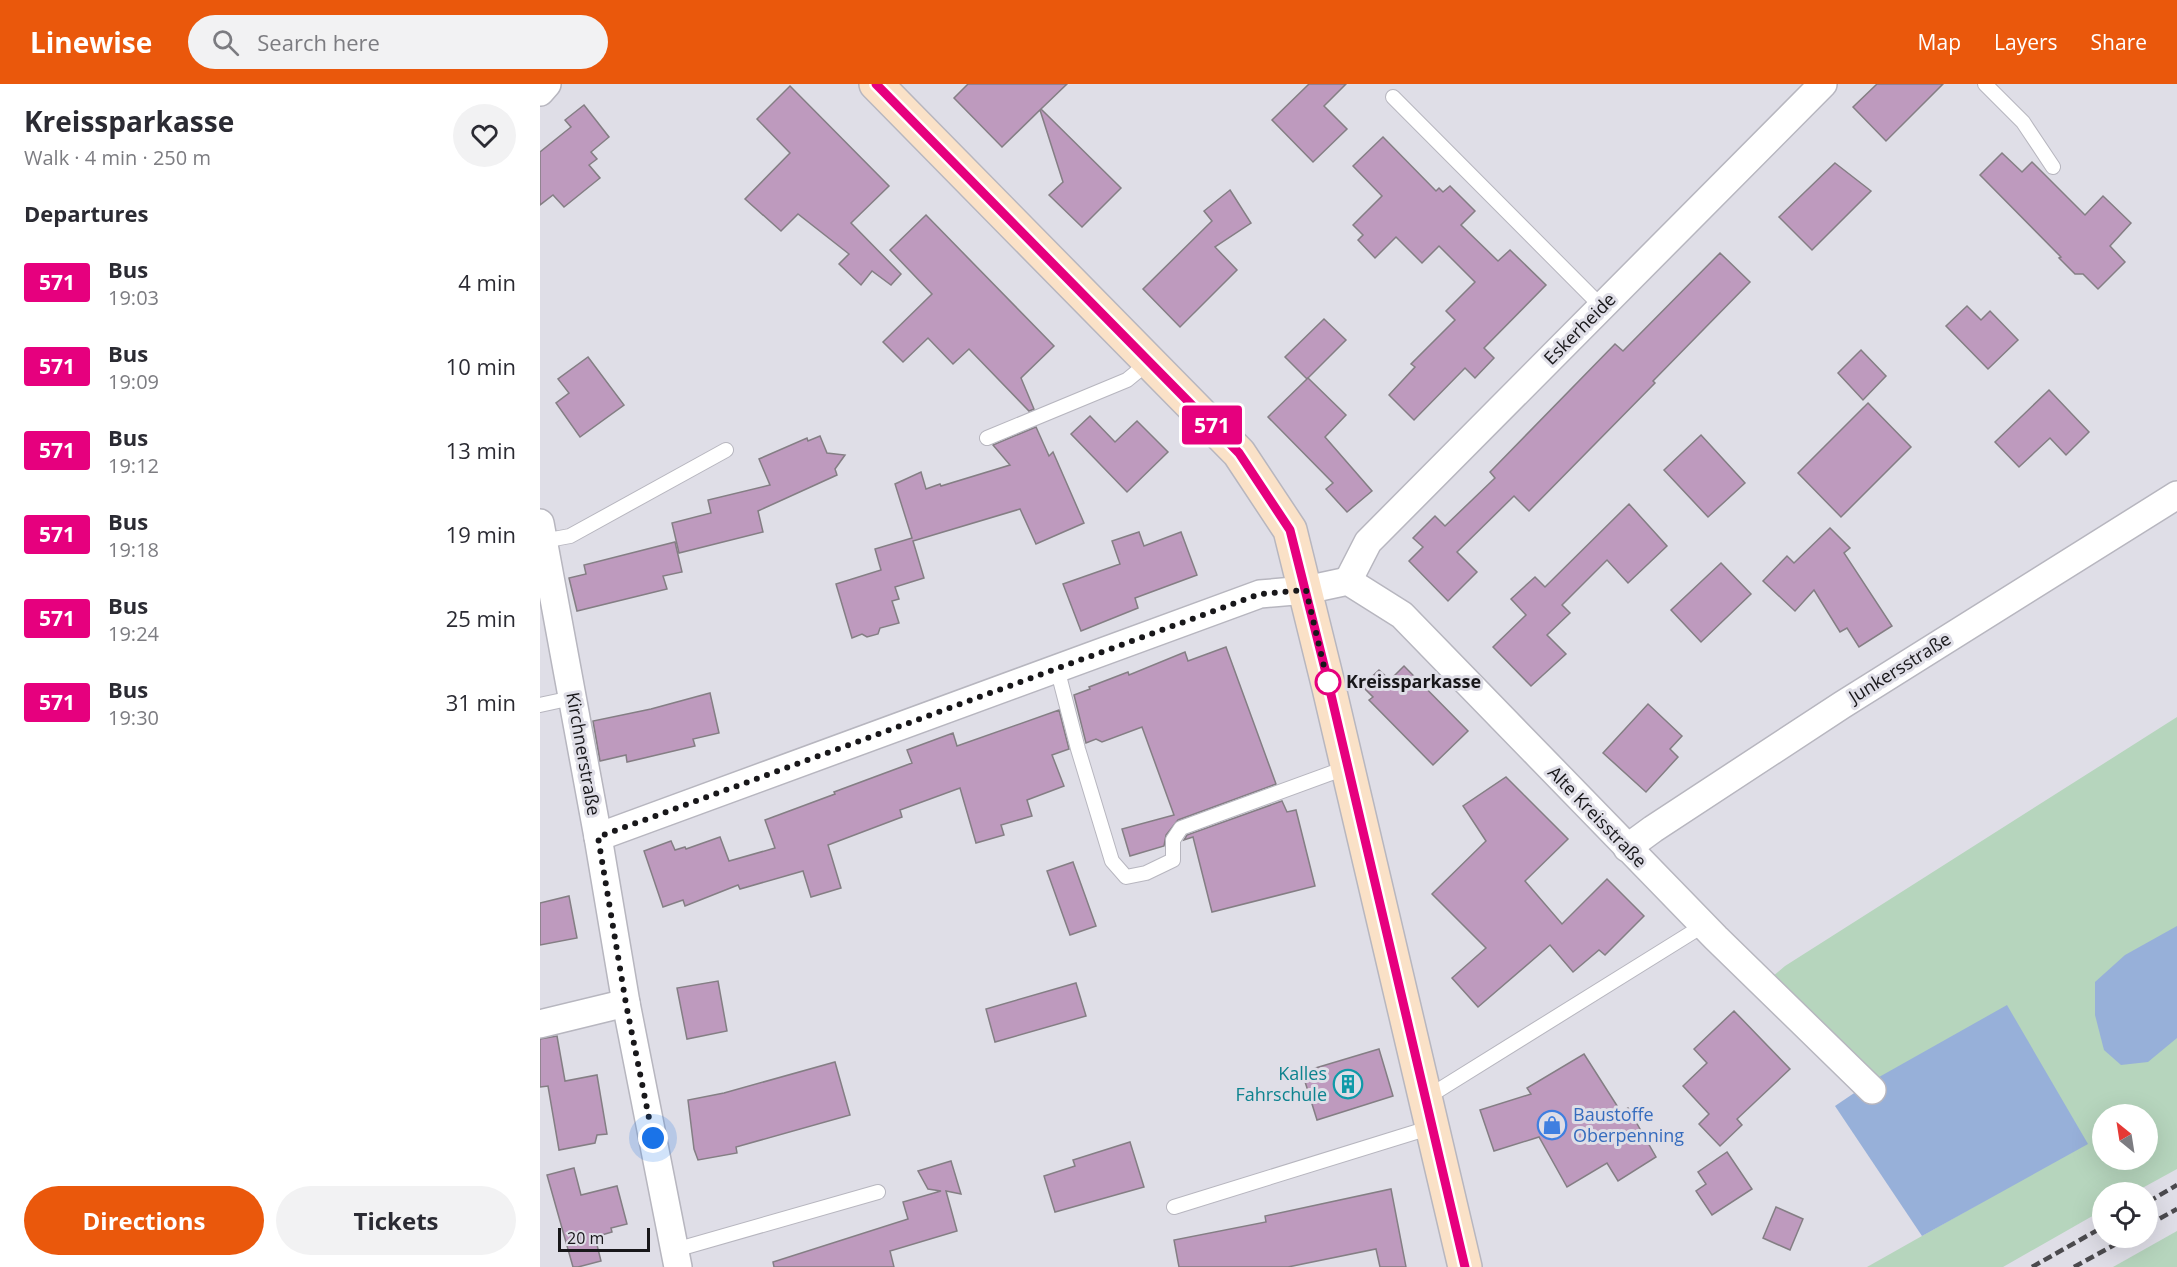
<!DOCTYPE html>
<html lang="en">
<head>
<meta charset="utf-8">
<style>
	:root { --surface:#fff; --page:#f2f2f3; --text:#2b2b33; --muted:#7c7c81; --accent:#ea580c }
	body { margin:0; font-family:"Open Sans",sans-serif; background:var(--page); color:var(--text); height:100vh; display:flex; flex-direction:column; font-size:22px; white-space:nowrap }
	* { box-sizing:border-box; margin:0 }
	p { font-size:20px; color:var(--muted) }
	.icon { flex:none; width:33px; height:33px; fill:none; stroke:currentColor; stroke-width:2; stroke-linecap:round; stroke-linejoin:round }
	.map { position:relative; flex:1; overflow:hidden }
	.drawer { display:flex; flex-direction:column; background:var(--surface); width:540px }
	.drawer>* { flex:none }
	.badge { padding:0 12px; border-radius:4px; font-size:21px; line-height:39px }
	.needle { width:39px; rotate:330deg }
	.fabs { position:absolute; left:1552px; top:1020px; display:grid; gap:12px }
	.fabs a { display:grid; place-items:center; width:66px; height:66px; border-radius:50%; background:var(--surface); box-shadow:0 6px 24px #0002; font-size:30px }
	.scale { position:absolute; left:18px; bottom:15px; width:92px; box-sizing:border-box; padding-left:6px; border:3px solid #18171a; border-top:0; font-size:16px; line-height:21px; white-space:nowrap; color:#18171a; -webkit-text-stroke:4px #dfdee7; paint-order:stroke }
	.you { position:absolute; width:30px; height:30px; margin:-15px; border:4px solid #fff; border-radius:50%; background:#1a73e8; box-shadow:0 0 0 9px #1a73e833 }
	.map>.badge { position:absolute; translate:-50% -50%; box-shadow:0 0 0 3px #fff }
	h2 { padding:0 24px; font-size:22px; line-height:54px }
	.round { display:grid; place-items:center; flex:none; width:63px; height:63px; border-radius:32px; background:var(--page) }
	.summary { display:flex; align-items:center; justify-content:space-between; height:102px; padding:0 24px }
	h1 { font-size:28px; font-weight:700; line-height:45px }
	.button { display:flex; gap:12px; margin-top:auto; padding:12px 24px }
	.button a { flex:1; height:69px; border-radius:36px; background:var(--accent); color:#fff; font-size:24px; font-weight:700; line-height:69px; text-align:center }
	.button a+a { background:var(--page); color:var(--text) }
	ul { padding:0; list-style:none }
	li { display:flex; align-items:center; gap:18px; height:84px; padding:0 24px }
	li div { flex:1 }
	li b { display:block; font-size:22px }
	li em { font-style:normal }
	li .badge { min-width:66px; font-weight:700; text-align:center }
	header { display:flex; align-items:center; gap:36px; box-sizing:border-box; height:84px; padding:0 30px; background:var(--accent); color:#fff }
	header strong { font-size:28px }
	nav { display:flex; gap:33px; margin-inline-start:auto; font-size:21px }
	.search { width:420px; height:54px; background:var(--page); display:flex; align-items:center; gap:15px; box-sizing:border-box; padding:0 21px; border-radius:33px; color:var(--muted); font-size:22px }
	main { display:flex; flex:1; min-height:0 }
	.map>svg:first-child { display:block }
	.green { fill:#b6d5bd; fill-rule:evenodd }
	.water { fill:#97b0d9 }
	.building { fill:#be9abe; stroke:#847e84; stroke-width:1.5 }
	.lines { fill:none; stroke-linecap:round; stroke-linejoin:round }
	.lane-casing { stroke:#b7b6bf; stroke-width:16 }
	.street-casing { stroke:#b7b6bf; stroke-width:30 }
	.secondary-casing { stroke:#b7b6bf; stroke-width:36 }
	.lane { stroke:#fff; stroke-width:14 }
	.street { stroke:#fff; stroke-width:27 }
	.secondary { stroke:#fae1c7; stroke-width:33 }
	.rail { stroke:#4b4a4e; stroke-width:4.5; stroke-dasharray:9 4.5; stroke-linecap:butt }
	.line-casing { stroke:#fff; stroke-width:14 }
	.line { stroke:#e6007e; stroke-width:9 }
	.walk { stroke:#18171a; stroke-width:6; stroke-dasharray:0 10.8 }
	.stop-dot { fill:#fff; stroke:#e6007e; stroke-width:3 }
	.labels { text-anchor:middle; stroke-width:6; stroke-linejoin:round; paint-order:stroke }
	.street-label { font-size:18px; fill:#18171a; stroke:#dfdee7 }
	.stop-label { font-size:18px; font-weight:bold; fill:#18171a; stroke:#dfdee7; text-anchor:start }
	.culture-label { font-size:18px; fill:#0d838f; stroke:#dfdee7; text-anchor:end }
	.shop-label { font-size:18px; fill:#366cbe; stroke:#dfdee7; text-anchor:start }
</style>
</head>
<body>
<header>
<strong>Linewise</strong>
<div class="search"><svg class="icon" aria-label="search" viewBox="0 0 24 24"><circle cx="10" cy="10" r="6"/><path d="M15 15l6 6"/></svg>Search here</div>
<nav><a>Map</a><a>Layers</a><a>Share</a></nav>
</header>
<main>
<section class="drawer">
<div class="summary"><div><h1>Kreissparkasse</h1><p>Walk · 4 min · 250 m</p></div><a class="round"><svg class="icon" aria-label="heart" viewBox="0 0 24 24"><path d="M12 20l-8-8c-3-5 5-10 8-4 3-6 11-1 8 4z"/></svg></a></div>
<h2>Departures</h2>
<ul>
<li><span class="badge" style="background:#e6007e;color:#fff">571</span><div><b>Bus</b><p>19:03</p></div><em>4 min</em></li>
<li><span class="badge" style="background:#e6007e;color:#fff">571</span><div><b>Bus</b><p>19:09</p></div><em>10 min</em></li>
<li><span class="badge" style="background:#e6007e;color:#fff">571</span><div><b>Bus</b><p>19:12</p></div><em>13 min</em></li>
<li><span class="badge" style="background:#e6007e;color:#fff">571</span><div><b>Bus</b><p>19:18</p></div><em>19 min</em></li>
<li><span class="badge" style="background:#e6007e;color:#fff">571</span><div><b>Bus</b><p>19:24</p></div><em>25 min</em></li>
<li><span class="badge" style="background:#e6007e;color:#fff">571</span><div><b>Bus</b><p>19:30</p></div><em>31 min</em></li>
</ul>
<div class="button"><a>Directions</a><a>Tickets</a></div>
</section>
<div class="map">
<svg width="1637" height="1183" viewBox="0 0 1637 1183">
	<rect width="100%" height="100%" fill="#dfdee7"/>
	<g class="green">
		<path d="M1637,633V1085L1595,1108H1563V1126L1463,1183H1327L1547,1059L1332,997L1226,898L1245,882ZM1563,1030H1608V1076H1563Z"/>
		<path d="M1637,1147V1183H1573Z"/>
	</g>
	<g class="water">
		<path d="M1637,842V954L1608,978L1581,981L1564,966L1555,931V898L1585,871Z"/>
		<path d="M1467,921L1548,1060L1382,1152L1295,1022L1332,997Z"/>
	</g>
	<g class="building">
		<path d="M428,0H527L501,25L581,104L542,143L509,111L523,98L500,26L462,63L414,14Z"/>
		<path d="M769,0H806L784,22L807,45L773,78L732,36Z"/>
		<path d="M1337,0H1403L1346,57L1313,23Z"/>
		<path d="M250,2L349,102L311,139L361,190L351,201L332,187L321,201L299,180L309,170L258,130L241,147L205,115L250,69L217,35Z"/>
		<path d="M44,21L69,53L51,68L57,75L49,81L60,94L24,123L13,111L0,121V68L31,43L25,36Z"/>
		<path d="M843,53L896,107L899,104L903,108L910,102L935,127L921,141L958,177L970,166L1006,201L944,264L954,274L935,294L925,284L874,336L849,311L875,283L871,280L915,236L906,227L935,198L899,162L882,179L856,153L835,174L818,156L823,151L813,141L842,112L813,82Z"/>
		<path d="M1462,69L1482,88L1492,78L1545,131L1563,112L1591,139L1570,162L1585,178L1558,205L1543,190H1535L1519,174L1521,173L1440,91Z"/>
		<path d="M1295,79L1331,107L1272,166L1239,133Z"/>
		<path d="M690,106L711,139L675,163L697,186L640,243L603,205L672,137L664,127Z"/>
		<path d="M386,131L514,262L481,294L494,325L489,327L429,265L413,280L388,254L363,278L343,258L392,210L350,166Z"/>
		<path d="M1180,169L1210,198L1113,297L1115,299L989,427L974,412L917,468L937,488L908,517L869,477L883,463L873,454L895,432L905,442L955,394L950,388L1075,260L1083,267Z"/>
		<path d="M1427,222L1441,236L1450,227L1478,256L1448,285L1406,242Z"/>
		<path d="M784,235L806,256L767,295L745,273Z"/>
		<path d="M1321,266L1346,292L1323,316L1298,289Z"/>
		<path d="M48,273L84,321L40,353L16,319L29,309L18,295Z"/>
		<path d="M768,294L806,331L785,353L832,407L807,428L786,405L793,399L728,333Z"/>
		<path d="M1509,306L1549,348L1526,371L1510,354L1479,383L1455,358Z"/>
		<path d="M1328,319L1371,363L1301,433L1258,389Z"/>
		<path d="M550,332L575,358L597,337L628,368L587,408L531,350Z"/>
		<path d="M496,343L509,372L513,368L544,439L496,460L480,425L373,457L384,494L355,503L359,515L352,517L359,539L340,544L338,550L327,553L322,550L312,554L296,500L341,486L335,465L372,454L355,400L381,388L386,405L400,400L401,402L470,381L453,361Z"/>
		<path d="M1161,351L1205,399L1168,433L1124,386Z"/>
		<path d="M280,352L287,369L305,371L295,385L297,391L218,427L223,448L139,469L132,439L171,429L168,416L230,401L219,375L267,354L268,357Z"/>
		<path d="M1089,420L1127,462L1088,499L1067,476L1022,521L1030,529L1007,551L1026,570L991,602L953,563L986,531L971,515L995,493L1005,503Z"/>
		<path d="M1290,444L1310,464L1304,469L1352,542L1319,563L1307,544L1300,548L1274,506L1255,527L1223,497L1247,472L1254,479Z"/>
		<path d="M599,448L604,462L641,448L657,491L595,514L598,524L541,547L523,500L580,480L572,457Z"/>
		<path d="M135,458L142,488L123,492L127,505L37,527L29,494L46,490L44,481Z"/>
		<path d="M1181,479L1211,510L1161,558L1131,526Z"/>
		<path d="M686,563L736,700L638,736L626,751L624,762L590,772L582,745L634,731L602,643L562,658L556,655L546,659L534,611L550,605L549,603L588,588L589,591L645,568L648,577Z"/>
		<path d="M864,582L928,647L893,681L829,616L833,613L822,602L839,586L850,596Z"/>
		<path d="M170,609L179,649L153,655L155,662L87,678L86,671L60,677L53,637L111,625Z"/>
		<path d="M1108,620L1142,652L1130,665L1138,673L1106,708L1063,669Z"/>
		<path d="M519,626L529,665L512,671L524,702L487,716L492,732L461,741L464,751L436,759L420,704L360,726L362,733L288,761L301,804L271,813L263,787L200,805L198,801L145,822L143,816L123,823L104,767L131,757L135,766L145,763L146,765L180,753L189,777L235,764L225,736L295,710L294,708L372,679L367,666L413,649L417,662Z"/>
		<path d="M966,693L1028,755L985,797L1022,840L1067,795L1104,832L1065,871L1059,866L1033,888L1010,861L938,923L912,894L946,864L892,810L946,757L923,722Z"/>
		<path d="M742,717L747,728L756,726L775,802L672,828L653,753L644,756L647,751Z"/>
		<path d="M533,778L556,842L530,851L507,787Z"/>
		<path d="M29,812L37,854L0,861V819Z"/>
		<path d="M178,897L187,947L147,955L137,904Z"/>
		<path d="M536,899L546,932L455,958L446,925Z"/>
		<path d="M1194,927L1250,985L1197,1035L1202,1041L1180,1062L1159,1040L1169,1030L1143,1002L1167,979L1154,965Z"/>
		<path d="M17,952L25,997L57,991L67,1050L57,1051L55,1059L19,1066L8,1002L0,1003V955Z"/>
		<path d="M839,965L853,1012L777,1036L762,988Z"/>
		<path d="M1044,970L1081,1028L1088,1024L1116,1073L1078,1097L1067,1079L1027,1103L999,1053L954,1067L940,1026L991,1010L987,1004Z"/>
		<path d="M295,978L310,1031L196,1063L197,1069L158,1076L154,1065L148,1016L184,1009Z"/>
		<path d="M590,1058L604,1103L515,1128L504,1092L535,1082L533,1076Z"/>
		<path d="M1187,1068L1212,1105L1172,1131L1156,1107L1166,1100L1158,1088Z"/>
		<path d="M411,1077L421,1110L406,1107L417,1147L350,1167L354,1183H234L233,1178L368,1135L363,1118L401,1107L388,1105L378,1087Z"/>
		<path d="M34,1084L41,1111L77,1102L87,1140L71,1144L72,1148L55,1153L61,1177L38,1183H33L7,1091Z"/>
		<path d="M851,1105L866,1183H840L836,1165L748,1183H639L634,1156L726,1138L725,1132Z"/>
		<path d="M1236,1123L1263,1135L1250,1166L1223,1154Z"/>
	</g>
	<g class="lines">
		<g class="lane-casing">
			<g id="lane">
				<path d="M1445,0L1483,38L1513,83"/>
				<path d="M853,13L1062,223"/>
				<path d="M447,354L587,296L609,278"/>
				<path d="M3,457L30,452L186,366"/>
				<path d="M517,584L538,665L572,777L586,793L606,789L633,776V756L641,744L808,683"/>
				<path d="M0,621L32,614"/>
				<path d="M886,1014L1164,841"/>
				<path d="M634,1123L892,1043"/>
				<path d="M135,1166L338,1108"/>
			</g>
		</g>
		<g class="street-casing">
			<g id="street">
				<path d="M0,8L7,0"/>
				<path d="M0,439L58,753L86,919L138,1183"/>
				<path d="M808,497L828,458L1283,0"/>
				<path d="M58,753L720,510L766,506L808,497L862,531L1176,854L1332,1006"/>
				<path d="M1087,764L1113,745L1302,621L1637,411"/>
				<path d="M0,940L86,919"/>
			</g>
		</g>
		<g class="secondary-casing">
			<path id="secondary" d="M336,0L699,369L750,446L789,604L925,1183"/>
		</g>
		<use href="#lane" class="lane"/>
		<use href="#street" class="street"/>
		<use href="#secondary" class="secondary"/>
		<g class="rail">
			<path d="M1608,1118L1637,1101"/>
			<path d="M1608,1141L1637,1125"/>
			<path d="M1492,1183L1563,1143"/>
			<path d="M1534,1183L1587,1154"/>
		</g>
	</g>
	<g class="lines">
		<g class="line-casing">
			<path id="line" d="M336,0L699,369L750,446L785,585L925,1183"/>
		</g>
		<use href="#line" class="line"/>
		<path class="walk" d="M113,1054L86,920L58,753L720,510L766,506L789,604L788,598"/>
	</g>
	<defs>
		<g id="building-ring" transform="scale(1.5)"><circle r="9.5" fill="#dfdee7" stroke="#0f9aa8" stroke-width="1.5"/><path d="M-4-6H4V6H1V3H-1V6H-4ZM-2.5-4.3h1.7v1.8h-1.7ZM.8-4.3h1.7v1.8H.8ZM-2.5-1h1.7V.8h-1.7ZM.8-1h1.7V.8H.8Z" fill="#0f9aa8"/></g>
		<g id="shop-ring" transform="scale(1.5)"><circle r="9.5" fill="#dfdee7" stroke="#3f7fe0" stroke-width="1.5"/><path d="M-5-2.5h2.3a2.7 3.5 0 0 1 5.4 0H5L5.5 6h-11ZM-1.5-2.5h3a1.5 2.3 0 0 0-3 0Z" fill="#3f7fe0"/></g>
	</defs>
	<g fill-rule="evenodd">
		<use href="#building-ring" x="808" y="1000"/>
		<use href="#shop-ring" x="1012" y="1041"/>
	</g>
	<circle class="stop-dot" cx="788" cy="598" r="12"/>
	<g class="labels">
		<g class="street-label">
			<text transform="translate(1040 245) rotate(-45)" y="6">Eskerheide</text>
			<text transform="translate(1360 584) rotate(-32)" y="6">Junkersstraße</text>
			<text transform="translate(43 670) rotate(80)" y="6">Kirchnerstraße</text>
			<text transform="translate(1057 733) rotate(46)" y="6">Alte Kreisstraße</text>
		</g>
		<g class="stop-label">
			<text x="806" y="604">Kreissparkasse</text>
		</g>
		<g class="culture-label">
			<text x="787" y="996">Kalles<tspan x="787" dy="21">Fahrschule</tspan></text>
		</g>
		<g class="shop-label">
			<text x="1033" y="1037">Baustoffe<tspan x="1033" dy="21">Oberpenning</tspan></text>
		</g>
	</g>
</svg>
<div class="fabs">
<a><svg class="needle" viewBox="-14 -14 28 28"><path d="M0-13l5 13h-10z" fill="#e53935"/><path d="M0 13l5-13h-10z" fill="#7c7c81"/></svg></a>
<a><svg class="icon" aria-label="locate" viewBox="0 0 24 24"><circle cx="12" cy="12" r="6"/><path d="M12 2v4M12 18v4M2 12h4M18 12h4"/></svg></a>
</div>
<div class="scale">20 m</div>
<div class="you" style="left:113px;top:1054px"></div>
<b class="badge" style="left:672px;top:341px;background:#e6007e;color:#fff">571</b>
</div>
</main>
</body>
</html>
